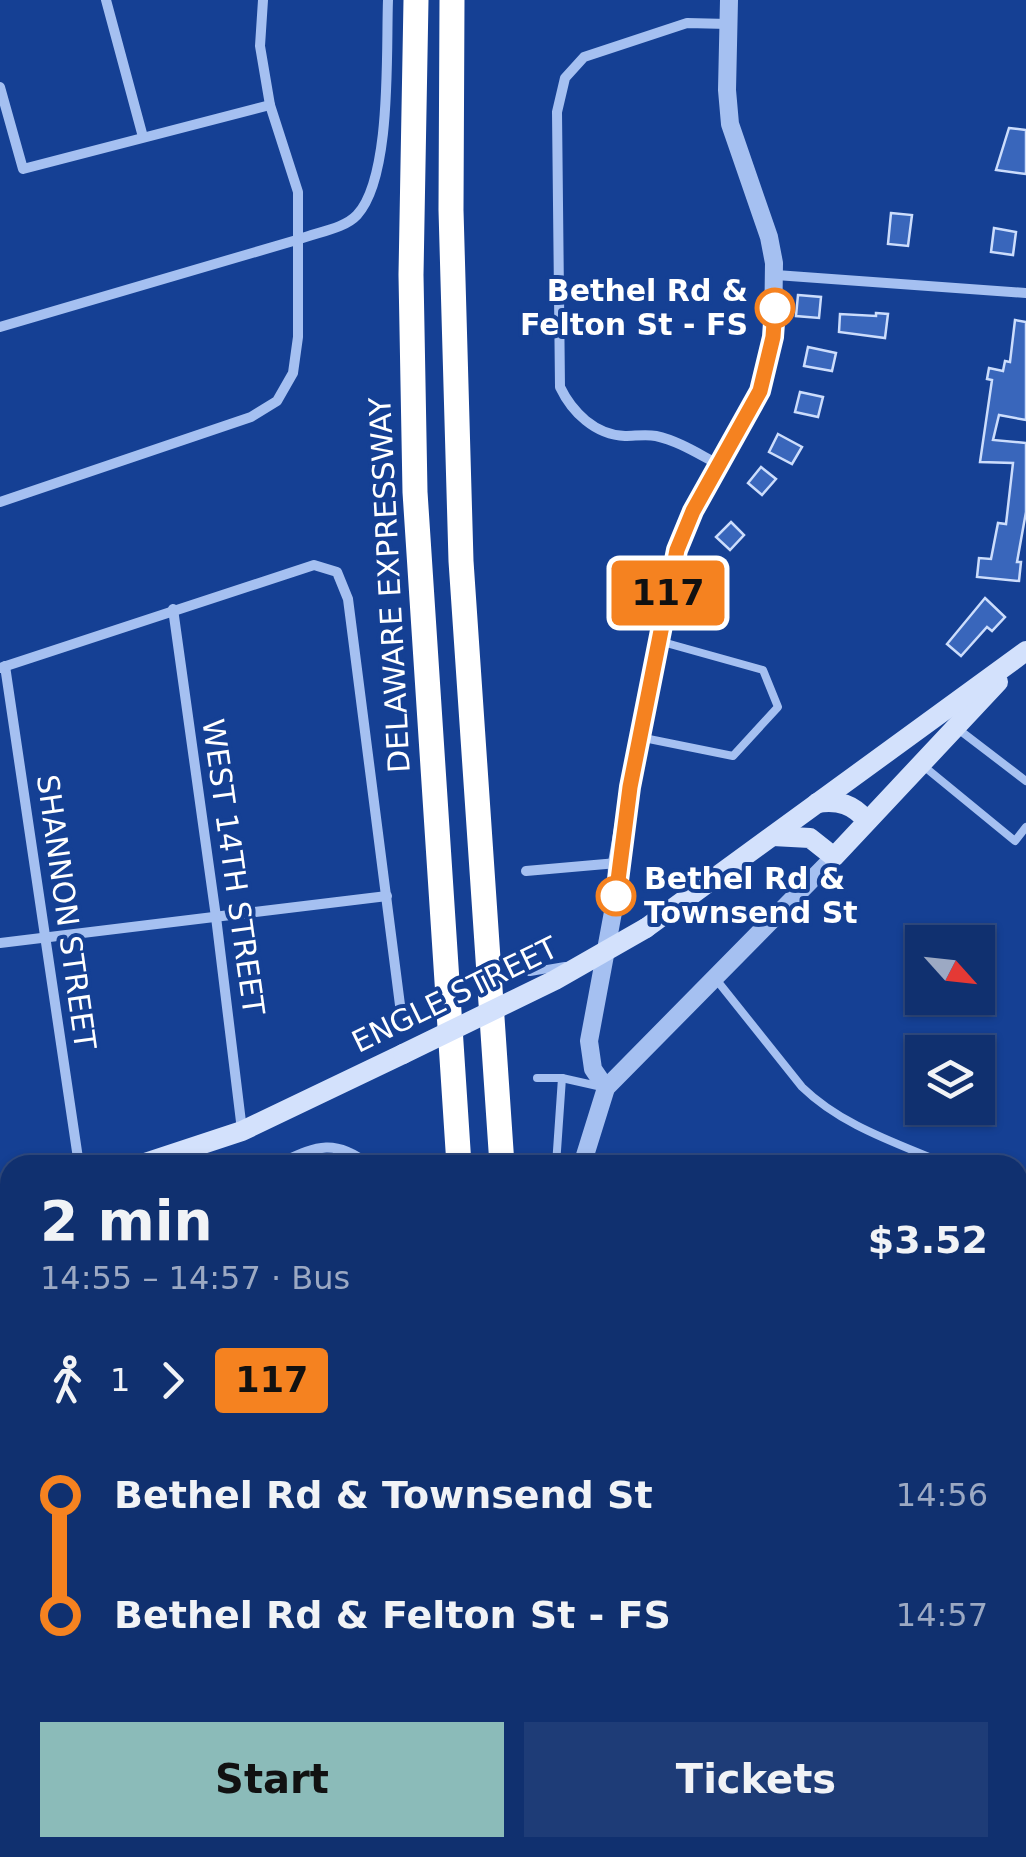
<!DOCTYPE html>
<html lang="en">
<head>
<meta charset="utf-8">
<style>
	:root { --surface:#10306f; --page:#1e3c77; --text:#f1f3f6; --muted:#9ca9c3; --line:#304b82; --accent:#8bbbb9 }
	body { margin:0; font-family:"DejaVu Sans",sans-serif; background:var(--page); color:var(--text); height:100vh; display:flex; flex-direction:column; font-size:38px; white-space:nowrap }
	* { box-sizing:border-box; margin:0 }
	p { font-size:32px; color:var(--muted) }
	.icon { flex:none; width:55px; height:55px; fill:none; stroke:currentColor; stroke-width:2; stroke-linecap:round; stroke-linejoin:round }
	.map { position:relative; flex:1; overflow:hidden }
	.drawer { position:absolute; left:0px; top:1155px; width:1028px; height:702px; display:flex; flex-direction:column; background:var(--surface); border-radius:30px 30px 0 0; box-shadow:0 2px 8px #0004,0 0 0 2px var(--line) }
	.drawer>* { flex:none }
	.badge { padding:0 20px; border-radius:8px; font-size:35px; line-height:65px }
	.needle { width:65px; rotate:117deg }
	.tools { position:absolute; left:905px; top:925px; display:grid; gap:20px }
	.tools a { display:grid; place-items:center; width:90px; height:90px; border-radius:0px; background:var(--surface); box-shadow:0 2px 8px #0004,0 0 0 2px var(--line); font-size:50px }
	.map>.badge { position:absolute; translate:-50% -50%; box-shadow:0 0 0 5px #fff }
	.legs { display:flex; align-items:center; gap:15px; height:110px; padding:0 40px; font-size:32px }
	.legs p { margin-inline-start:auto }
	.head { display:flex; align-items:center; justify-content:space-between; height:170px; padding:0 40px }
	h1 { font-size:55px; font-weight:700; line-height:75px }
	.button { display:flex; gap:20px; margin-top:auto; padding:20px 40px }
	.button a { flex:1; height:115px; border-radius:0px; background:var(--accent); color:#111; font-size:40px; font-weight:700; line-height:115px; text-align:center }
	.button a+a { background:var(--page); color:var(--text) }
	ul { padding:0 40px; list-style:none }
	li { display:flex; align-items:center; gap:35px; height:120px; font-size:38px }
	li i { display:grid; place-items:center; width:15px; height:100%; margin:0 12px; background:currentColor }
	li i::after { content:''; width:25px; height:25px; margin:-12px; border:8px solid; border-radius:50%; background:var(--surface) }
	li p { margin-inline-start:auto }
	li:first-child i { background:linear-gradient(#0000 50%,currentColor 0) }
	li:last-child i { background:linear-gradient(currentColor 50%,#0000 0) }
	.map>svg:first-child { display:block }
	.building { fill:#3966bb; stroke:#ccddfc; stroke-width:2.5 }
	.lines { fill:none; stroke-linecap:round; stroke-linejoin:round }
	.service { stroke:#a5c0f1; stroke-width:8 }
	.minor { stroke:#a5c0f1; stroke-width:10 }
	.tertiary { stroke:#a5c0f1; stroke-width:18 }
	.secondary { stroke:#d3e1fc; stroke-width:20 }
	.motorway { stroke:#fff; stroke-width:25 }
	.rail-casing { stroke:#fff; stroke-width:9 }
	.rail { stroke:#154094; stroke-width:5; stroke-dasharray:15; stroke-linecap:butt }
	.secondary-bridge { stroke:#d3e1fc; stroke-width:20 }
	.line-1-casing { stroke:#fff; stroke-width:22 }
	.line-1 { stroke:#f58220; stroke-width:15 }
	.stop-1-dot { fill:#fff; stroke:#f58220; stroke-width:5 }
	.labels { text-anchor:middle; stroke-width:8; stroke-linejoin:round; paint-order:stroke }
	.stop-label { font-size:30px; font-weight:bold; fill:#fff; stroke:#154094; text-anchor:end }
	.street-label { font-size:30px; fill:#fff; stroke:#154094 }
</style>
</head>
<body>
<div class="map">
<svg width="1026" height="1857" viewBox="0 0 1026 1857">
	<rect width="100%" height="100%" fill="#154094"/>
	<g class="building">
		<path d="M1009,128L1026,130V174L996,170Z"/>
		<path d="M891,213L912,215L908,246L888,244Z"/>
		<path d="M994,228L1016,232L1013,255L991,252Z"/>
		<path d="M798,295L821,297L819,318L796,316Z"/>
		<path d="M876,313L888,314L885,338L839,332L840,314L876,316Z"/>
		<path d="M1015,320L1026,322V420L999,415L993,440L1026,443V512L1017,562H1021L1019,581L977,577L979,558L991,559L998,523L1006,524L1013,463L980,462L992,380L987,379L989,368L1003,371L1005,361L1010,362Z"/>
		<path d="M808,347L836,353L832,371L804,366Z"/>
		<path d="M800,392L823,397L818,417L795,412Z"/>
		<path d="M778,434L802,447L792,464L769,452Z"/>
		<path d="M761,467L776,479L762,495L748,483Z"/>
		<path d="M731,522L744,535L730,550L716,537Z"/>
		<path d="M985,598L1005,617L992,631L987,627L961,656L947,644Z"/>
	</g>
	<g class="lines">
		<g class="service">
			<path d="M958,729L1026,781"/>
			<path d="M639,737L733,756L778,707L763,670L659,641"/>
			<path d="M921,764L1015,841L1026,827"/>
			<path d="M530,972L565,966"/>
			<path d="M715,978L802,1087C842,1126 897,1143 948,1165"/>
			<path d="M537,1078H562L602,1087"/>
			<path d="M556,1165L562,1078"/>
			<path d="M0,1613L10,1612"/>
			<path d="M352,1848L365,1852L364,1857"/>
			<path d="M745,1857L748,1848"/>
		</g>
		<g class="minor">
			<path d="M106,0L143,137"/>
			<path d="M0,87L23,169L270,105"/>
			<path d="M776,275L1026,293"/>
			<path d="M0,327L300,239C317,232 344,229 357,215C392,177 386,52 388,0"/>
			<path d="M720,465C700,455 679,441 656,436C646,434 635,436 625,436C595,435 572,412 560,387L557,112L565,78L584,57L687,23L728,24"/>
			<path d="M0,502L251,417L277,401L293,373L298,337V192L270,105L260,46L263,0"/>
			<path d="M173,609L216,917L242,1130"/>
			<path d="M5,666L79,1165"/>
			<path d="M0,668L314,565L337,572L348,599L400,1005"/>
			<path d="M526,871L617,863"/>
			<path d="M0,943L387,896"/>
			<path d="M276,1165C314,1148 332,1136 369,1165"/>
			<path d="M0,1437L10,1436"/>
			<path d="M0,1820L10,1819"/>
			<path d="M640,1848L641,1857"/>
			<path d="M243,1857L247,1848"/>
		</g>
		<g class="tertiary">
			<path d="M606,1088L593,1069L589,1041L616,896L617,863L635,760L677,550L693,511L760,391L773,337L774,263L769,237L730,124L727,90L729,0"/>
			<path d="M582,1165L606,1088L834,857"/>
		</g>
		<g class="secondary">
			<path d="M817,803C839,800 853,804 867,821"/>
			<path d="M773,836L810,838L834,857L998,682"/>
			<path d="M646,928L1026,651"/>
			<path d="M139,1165L242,1131L403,1054"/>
			<path d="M0,1188L10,1187"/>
		</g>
		<g class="motorway">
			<path d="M416,0L411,275L415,492L459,1165"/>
			<path d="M452,0L451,210L461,561L502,1165"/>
			<path d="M619,1848L620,1857"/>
			<path d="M424,1857L425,1848"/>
			<path d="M483,1857L484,1848"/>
			<path d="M526,1857L527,1848"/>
		</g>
		<g class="rail-casing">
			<g id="rail">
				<path d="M1018,1214L1026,1190"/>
				<path d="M795,1857L798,1848"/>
			</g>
		</g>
		<use href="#rail" class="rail"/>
		<path class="secondary-bridge" d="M403,1054L555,980L646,928"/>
	</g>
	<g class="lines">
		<g class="line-1-casing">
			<path id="line-1" d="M616,896L630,787L677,550L693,511L760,391L773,337L775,308"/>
		</g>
		<use href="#line-1" class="line-1"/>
	</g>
	<g class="stop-1-dot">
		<circle cx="775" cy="308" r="18"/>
		<circle cx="616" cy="896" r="18"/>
	</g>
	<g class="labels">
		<g class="stop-label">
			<text x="748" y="301">Bethel Rd &amp;<tspan x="748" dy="34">Felton St - FS</tspan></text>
			<text x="644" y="889" text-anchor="start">Bethel Rd &amp;<tspan x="644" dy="34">Townsend St</tspan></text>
		</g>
		<g class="street-label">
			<text transform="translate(390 585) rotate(-93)" y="10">DELAWARE EXPRESSWAY</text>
			<text transform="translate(233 867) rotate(82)" y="10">WEST 14TH STREET</text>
			<text transform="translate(66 912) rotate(82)" y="10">SHANNON STREET</text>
			<text transform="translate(455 995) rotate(-26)" y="10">ENGLE STREET</text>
		</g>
	</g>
</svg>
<div class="tools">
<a><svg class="needle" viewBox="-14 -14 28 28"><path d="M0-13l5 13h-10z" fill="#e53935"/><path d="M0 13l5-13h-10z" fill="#9ca9c3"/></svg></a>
<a><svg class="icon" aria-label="layers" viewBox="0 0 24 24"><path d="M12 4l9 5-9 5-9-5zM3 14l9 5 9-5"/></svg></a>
</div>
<b class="badge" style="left:668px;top:593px;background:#f58220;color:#111">117</b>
<section class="drawer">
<div class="head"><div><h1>2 min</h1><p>14:55 – 14:57 · Bus</p></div><b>$3.52</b></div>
<div class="legs"><svg class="icon" aria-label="walk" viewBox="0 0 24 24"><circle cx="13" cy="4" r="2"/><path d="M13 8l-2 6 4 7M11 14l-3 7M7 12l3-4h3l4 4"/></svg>1<svg class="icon" aria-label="forward" viewBox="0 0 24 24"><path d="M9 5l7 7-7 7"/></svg><b class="badge" style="background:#f58220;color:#111">117</b></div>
<ul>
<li><i style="color:#f58220"></i><b>Bethel Rd &amp; Townsend St</b><p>14:56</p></li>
<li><i style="color:#f58220"></i><b>Bethel Rd &amp; Felton St - FS</b><p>14:57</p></li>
</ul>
<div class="button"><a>Start</a><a>Tickets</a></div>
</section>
</div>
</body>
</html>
